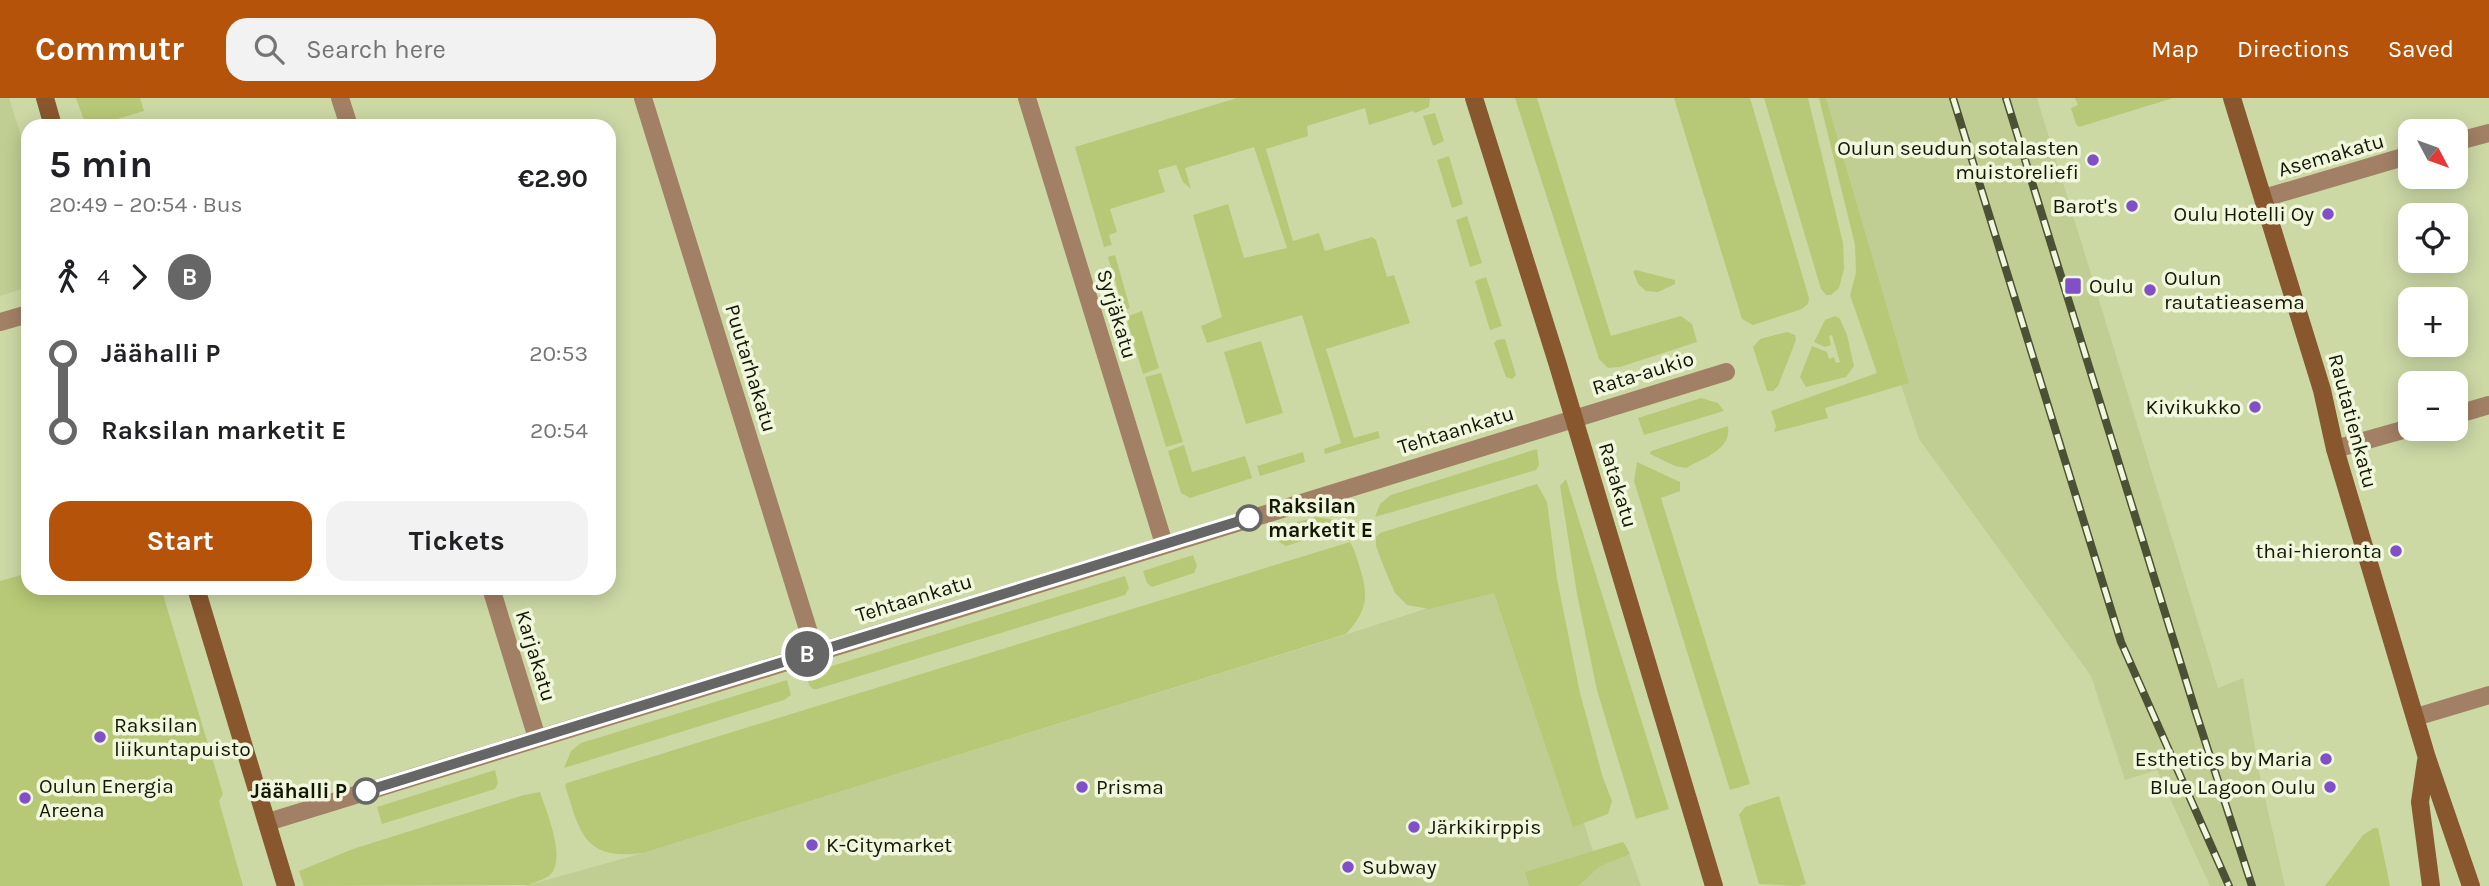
<!DOCTYPE html>
<html lang="en">
<head>
<meta charset="utf-8">
<style>
	:root { --surface:#fff; --page:#f2f2f2; --text:#202124; --muted:#757577; --accent:#b45309 }
	body { margin:0; font-family:Karla,sans-serif; background:var(--page); color:var(--text); height:100vh; display:flex; flex-direction:column; font-size:26px; white-space:nowrap }
	* { box-sizing:border-box; margin:0 }
	p { font-size:23px; color:var(--muted) }
	.icon { flex:none; width:38px; height:38px; fill:none; stroke:currentColor; stroke-width:2; stroke-linecap:round; stroke-linejoin:round }
	.map { position:relative; flex:1; overflow:hidden }
	.sheet { position:absolute; left:21px; top:21px; width:595px; height:476px; display:flex; flex-direction:column; background:var(--surface); border-radius:21px; box-shadow:0 4px 18px #0003 }
	.sheet>* { flex:none }
	.badge { padding:0 14px; border-radius:23px; font-size:24px; line-height:46px }
	.needle { width:46px; rotate:131deg }
	.buttons { position:absolute; left:2398px; top:21px; display:grid; gap:14px }
	.buttons a { display:grid; place-items:center; width:70px; height:70px; border-radius:14px; background:var(--surface); box-shadow:0 4px 18px #0003; font-size:35px }
	.map>.badge { position:absolute; translate:-50% -50%; box-shadow:0 0 0 4px #fff }
	.legs { display:flex; align-items:center; gap:10px; height:77px; padding:0 28px; font-size:23px }
	.legs p { margin-inline-start:auto }
	.head { display:flex; align-items:center; justify-content:space-between; height:119px; padding:0 28px }
	h1 { font-size:38px; font-weight:700; line-height:52px }
	.cta { display:flex; gap:14px; margin-top:auto; padding:14px 28px }
	.cta a { flex:1; height:80px; border-radius:21px; background:var(--accent); color:#fff; font-size:28px; font-weight:700; line-height:80px; text-align:center }
	.cta a+a { background:var(--page); color:var(--text) }
	ul { padding:0 28px; list-style:none }
	li { display:flex; align-items:center; gap:24px; height:77px; font-size:26px }
	li i { display:grid; place-items:center; width:10px; height:100%; margin:0 9px; background:currentColor }
	li i::after { content:''; width:18px; height:18px; margin:-9px; border:5px solid; border-radius:50%; background:var(--surface) }
	li p { margin-inline-start:auto }
	li:first-child i { background:linear-gradient(#0000 50%,currentColor 0) }
	li:last-child i { background:linear-gradient(currentColor 50%,#0000 0) }
	header { display:flex; align-items:center; gap:42px; box-sizing:border-box; height:98px; padding:0 35px; background:var(--accent); color:#fff }
	header strong { font-size:33px }
	nav { display:flex; gap:38px; margin-inline-start:auto; font-size:24px }
	.search { width:490px; height:63px; background:var(--page); display:flex; align-items:center; gap:18px; box-sizing:border-box; padding:0 24px; border-radius:21px; color:var(--muted); font-size:26px }
	.map>svg:first-child { display:block }
	.built { fill:#c0ce93 }
	.green { fill:#b7c976 }
	.lines { fill:none; stroke-linecap:round; stroke-linejoin:round }
	.street { stroke:#a28065; stroke-width:18 }
	.secondary { stroke:#88572e; stroke-width:18 }
	.rail-casing { stroke:#4a5134; stroke-width:8 }
	.rail { stroke:#f0f7dc; stroke-width:5; stroke-dasharray:16; stroke-linecap:butt }
	.line-1-casing { stroke:#fff; stroke-width:16 }
	.line-1 { stroke:#666; stroke-width:10 }
	.poi-dot { fill:#8150c9; stroke:#f0f7dc; stroke-width:2.5 }
	.stop-1-dot { fill:#fff; stroke:#666; stroke-width:3.5 }
	.labels { text-anchor:middle; stroke-width:7; stroke-linejoin:round; paint-order:stroke }
	.poi-label { font-size:21px; fill:#131704; stroke:#f0f7dc; text-anchor:start }
	.street-label { font-size:21px; fill:#131704; stroke:#f0f7dc }
	.stop-label { font-size:21px; font-weight:bold; fill:#131704; stroke:#f0f7dc; text-anchor:start }
</style>
</head>
<body>
<header>
<strong>Commutr</strong>
<div class="search"><svg class="icon" aria-label="search" viewBox="0 0 24 24"><circle cx="10" cy="10" r="6"/><path d="M15 15l6 6"/></svg>Search here</div>
<nav><a>Map</a><a>Directions</a><a>Saved</a></nav>
</header>
<div class="map">
<svg width="2489" height="788" viewBox="0 0 2489 788">
	<rect width="100%" height="100%" fill="#ccd9a5"/>
	<g class="built">
		<path d="M0,0H9L28,60V189L0,198Z"/>
		<path d="M1826,0H2037L2218,590L2243,580L2259,673L2285,788H2210L2157,672L2125,682L2091,578L1919,341L1901,287L1908,284Z"/>
		<path d="M1506,485L1593,753L1623,744L1627,749L1641,788H525L643,755L1335,540Z"/>
	</g>
	<g class="green">
		<path d="M76,0H140L144,13L94,28H86Z"/>
		<path d="M1237,0H1430L1429,9L1415,15L1413,13L1369,27L1365,10L1307,28L1308,38L1266,51L1293,143L1319,135L1325,153L1372,139L1376,142L1387,179L1394,177L1410,225L1326,251L1354,340L1378,333L1380,340L1325,356L1324,351L1341,345L1302,217L1207,245L1201,228L1222,219L1193,117L1228,106L1244,160L1287,150L1254,49L1185,70L1191,91L1183,84L1176,67L1158,72L1165,94L1110,111L1117,134L1109,137L1112,147L1104,149L1075,49Z"/>
		<path d="M1515,0H1537L1611,238L1681,218L1692,226L1697,244L1620,269L1608,270L1599,261Z"/>
		<path d="M1674,0H1750L1809,200L1808,206L1802,211L1753,227L1742,221Z"/>
		<path d="M1764,0H1808L1843,145L1844,171L1839,190L1831,197H1826L1821,191Z"/>
		<path d="M1819,0H1826L1909,285L1825,310L1828,320L1774,334L1776,328L1771,313L1877,275L1850,197L1856,175L1855,147Z"/>
		<path d="M2075,0H2173L2079,29L2076,26L2071,10L2078,7Z"/>
		<path d="M1435,15L1444,43L1433,48L1423,18Z"/>
		<path d="M1449,58L1463,106L1452,110L1437,62Z"/>
		<path d="M1467,118L1482,165L1470,169L1456,122Z"/>
		<path d="M1115,157L1130,210L1124,212L1108,159Z"/>
		<path d="M1636,172L1675,182V186L1658,194L1646,193L1638,186L1633,173Z"/>
		<path d="M1486,179L1502,228L1490,232L1475,183Z"/>
		<path d="M1142,213L1159,270L1143,276L1126,219Z"/>
		<path d="M1835,218L1840,221L1847,237L1854,268L1846,279L1806,289L1800,279L1812,248L1827,254L1829,261L1834,259L1836,265L1840,264L1832,237L1829,238L1831,247L1825,249L1814,244L1825,222Z"/>
		<path d="M1787,234L1795,237L1796,242L1778,288L1773,293H1767L1753,249L1760,241Z"/>
		<path d="M1505,241L1516,277L1512,281L1506,279L1494,245L1497,242Z"/>
		<path d="M1261,243L1283,315L1246,326L1224,254Z"/>
		<path d="M1161,275L1183,344L1166,349L1145,279Z"/>
		<path d="M1701,300L1718,305L1724,313L1644,337L1638,320Z"/>
		<path d="M1728,328C1732,352 1703,360 1686,370L1675,368L1650,356L1651,353Z"/>
		<path d="M1184,347L1192,374L1245,358L1252,380L1190,400L1181,395L1168,353Z"/>
		<path d="M1537,351L1539,367L1536,372L1375,419L1380,406L1391,397Z"/>
		<path d="M1303,354L1305,364L1260,378L1257,368Z"/>
		<path d="M1637,364L1680,384V393L1661,400L1750,686L1730,692L1634,383Z"/>
		<path d="M1566,381L1669,711L1636,721L1597,592L1577,496L1560,388Z"/>
		<path d="M1537,386L1547,404L1557,481L1580,595L1603,680L1612,703L1608,716L1573,729L1494,495L1429,511L1407,507L1395,495L1383,467L1376,448V439L1380,435Z"/>
		<path d="M1316,419L1336,422L1344,430L1286,448L1279,444L1276,430Z"/>
		<path d="M1350,444C1355,452 1357,461 1360,470C1369,500 1367,512 1346,536L643,755C584,763 580,735 565,687L567,685Z"/>
		<path d="M1193,457L1197,468L1194,475L1152,489L1147,485L1143,473Z"/>
		<path d="M28,475V490H161L223,696L219,703L243,788H0V483Z"/>
		<path d="M1125,478L1129,490L1125,497L817,591H813L809,587L806,576Z"/>
		<path d="M787,582L791,597L784,602L564,670L571,653L581,645Z"/>
		<path d="M495,672L498,685L495,691L382,726L377,709Z"/>
		<path d="M540,694C546,713 567,760 550,777C545,781 536,784 529,787L304,788L299,773L353,751L524,697Z"/>
		<path d="M1779,698L1806,786L1798,788L1759,786L1739,717L1745,709Z"/>
		<path d="M2374,730H2378L2390,788H2325L2363,737Z"/>
		<path d="M1623,744L1630,756L1600,768L1578,788H1529L1525,774Z"/>
	</g>
	<g class="lines">
		<g class="street">
			<path d="M340,0L349,28"/>
			<path d="M643,0L815,554"/>
			<path d="M1027,0L1164,446"/>
			<path d="M2455,44L2489,35"/>
			<path d="M2264,100L2410,57"/>
			<path d="M0,224L28,216"/>
			<path d="M2455,317L2489,307"/>
			<path d="M2335,351L2410,330"/>
			<path d="M491,490L537,640"/>
			<path d="M2416,619L2489,597"/>
			<path d="M268,724L1726,274"/>
		</g>
		<g class="secondary">
			<path d="M45,0L53,28"/>
			<path d="M1474,0L1557,264L1714,788"/>
			<path d="M2232,0L2322,292L2335,351L2427,660L2471,788"/>
			<path d="M196,490L286,788"/>
			<path d="M2426,663L2420,704L2431,788"/>
		</g>
		<g class="rail-casing">
			<g id="rail">
				<path d="M1953,0L2121,544L2229,788"/>
				<path d="M2006,0L2196,615L2252,788"/>
			</g>
		</g>
		<use href="#rail" class="rail"/>
	</g>
	<g class="lines">
		<g class="line-1-casing">
			<path id="line-1" d="M366,693L1249,420"/>
		</g>
		<use href="#line-1" class="line-1"/>
	</g>
	<g class="poi-dot">
		<circle cx="2093" cy="62" r="7"/>
		<circle cx="2132" cy="108" r="7"/>
		<circle cx="2328" cy="116" r="7"/>
		<rect x="2064" y="179" width="18" height="18" rx="3.5"/>
		<circle cx="2150" cy="192" r="7"/>
		<circle cx="2255" cy="309" r="7"/>
		<circle cx="2396" cy="453" r="7"/>
		<circle cx="100" cy="639" r="7"/>
		<circle cx="2326" cy="661" r="7"/>
		<circle cx="1082" cy="689" r="7"/>
		<circle cx="2330" cy="689" r="7"/>
		<circle cx="25" cy="700" r="7"/>
		<circle cx="1414" cy="729" r="7"/>
		<circle cx="812" cy="747" r="7"/>
		<circle cx="1348" cy="769" r="7"/>
	</g>
	<g class="stop-1-dot">
		<circle cx="1249" cy="420" r="12"/>
		<circle cx="366" cy="693" r="12"/>
	</g>
	<g class="labels">
		<g class="poi-label">
			<text x="2079" y="57" text-anchor="end">Oulun seudun sotalasten<tspan x="2079" dy="24">muistoreliefi</tspan></text>
			<text x="2118" y="115" text-anchor="end">Barot's</text>
			<text x="2314" y="123" text-anchor="end">Oulu Hotelli Oy</text>
			<text x="2164" y="187">Oulun<tspan x="2164" dy="24">rautatieasema</tspan></text>
			<text x="2089" y="195">Oulu</text>
			<text x="2241" y="316" text-anchor="end">Kivikukko</text>
			<text x="2382" y="460" text-anchor="end">thai-hieronta</text>
			<text x="114" y="634">Raksilan<tspan x="114" dy="24">liikuntapuisto</tspan></text>
			<text x="2312" y="668" text-anchor="end">Esthetics by Maria</text>
			<text x="39" y="695">Oulun Energia<tspan x="39" dy="24">Areena</tspan></text>
			<text x="1096" y="696">Prisma</text>
			<text x="2316" y="696" text-anchor="end">Blue Lagoon Oulu</text>
			<text x="1428" y="736">Järkikirppis</text>
			<text x="826" y="754">K-Citymarket</text>
			<text x="1362" y="776">Subway</text>
		</g>
		<g class="street-label">
			<text transform="translate(2331 57) rotate(-16)" y="7">Asemakatu</text>
			<text transform="translate(1117 216) rotate(73)" y="7">Syrjäkatu</text>
			<text transform="translate(751 270) rotate(73)" y="7">Puutarhakatu</text>
			<text transform="translate(1643 275) rotate(-17)" y="7">Rata-aukio</text>
			<text transform="translate(2353 323) rotate(75)" y="7">Rautatienkatu</text>
			<text transform="translate(1456 332) rotate(-17)" y="7">Tehtaankatu</text>
			<text transform="translate(1618 387) rotate(73)" y="7">Ratakatu</text>
			<text transform="translate(914 500) rotate(-17)" y="7">Tehtaankatu</text>
			<text transform="translate(536 558) rotate(73)" y="7">Karjakatu</text>
		</g>
		<g class="stop-label">
			<text x="1268" y="415">Raksilan<tspan x="1268" dy="24">marketit E</tspan></text>
			<text x="347" y="700" text-anchor="end">Jäähalli P</text>
		</g>
	</g>
</svg>
<div class="buttons">
<a><svg class="needle" viewBox="-14 -14 28 28"><path d="M0-13l5 13h-10z" fill="#e53935"/><path d="M0 13l5-13h-10z" fill="#757577"/></svg></a>
<a><svg class="icon" aria-label="locate" viewBox="0 0 24 24"><circle cx="12" cy="12" r="6"/><path d="M12 2v4M12 18v4M2 12h4M18 12h4"/></svg></a>
<a>+</a>
<a>−</a>
</div>
<b class="badge" style="left:807px;top:556px;background:#666;color:#fff">B</b>
<section class="sheet">
<div class="head"><div><h1>5 min</h1><p>20:49 – 20:54 · Bus</p></div><b>€2.90</b></div>
<div class="legs"><svg class="icon" aria-label="walk" viewBox="0 0 24 24"><circle cx="13" cy="4" r="2"/><path d="M13 8l-2 6 4 7M11 14l-3 7M7 12l3-4h3l4 4"/></svg>4<svg class="icon" aria-label="forward" viewBox="0 0 24 24"><path d="M9 5l7 7-7 7"/></svg><b class="badge" style="background:#666;color:#fff">B</b></div>
<ul>
<li><i style="color:#666"></i><b>Jäähalli P</b><p>20:53</p></li>
<li><i style="color:#666"></i><b>Raksilan marketit E</b><p>20:54</p></li>
</ul>
<div class="cta"><a>Start</a><a>Tickets</a></div>
</section>
</div>
</body>
</html>
